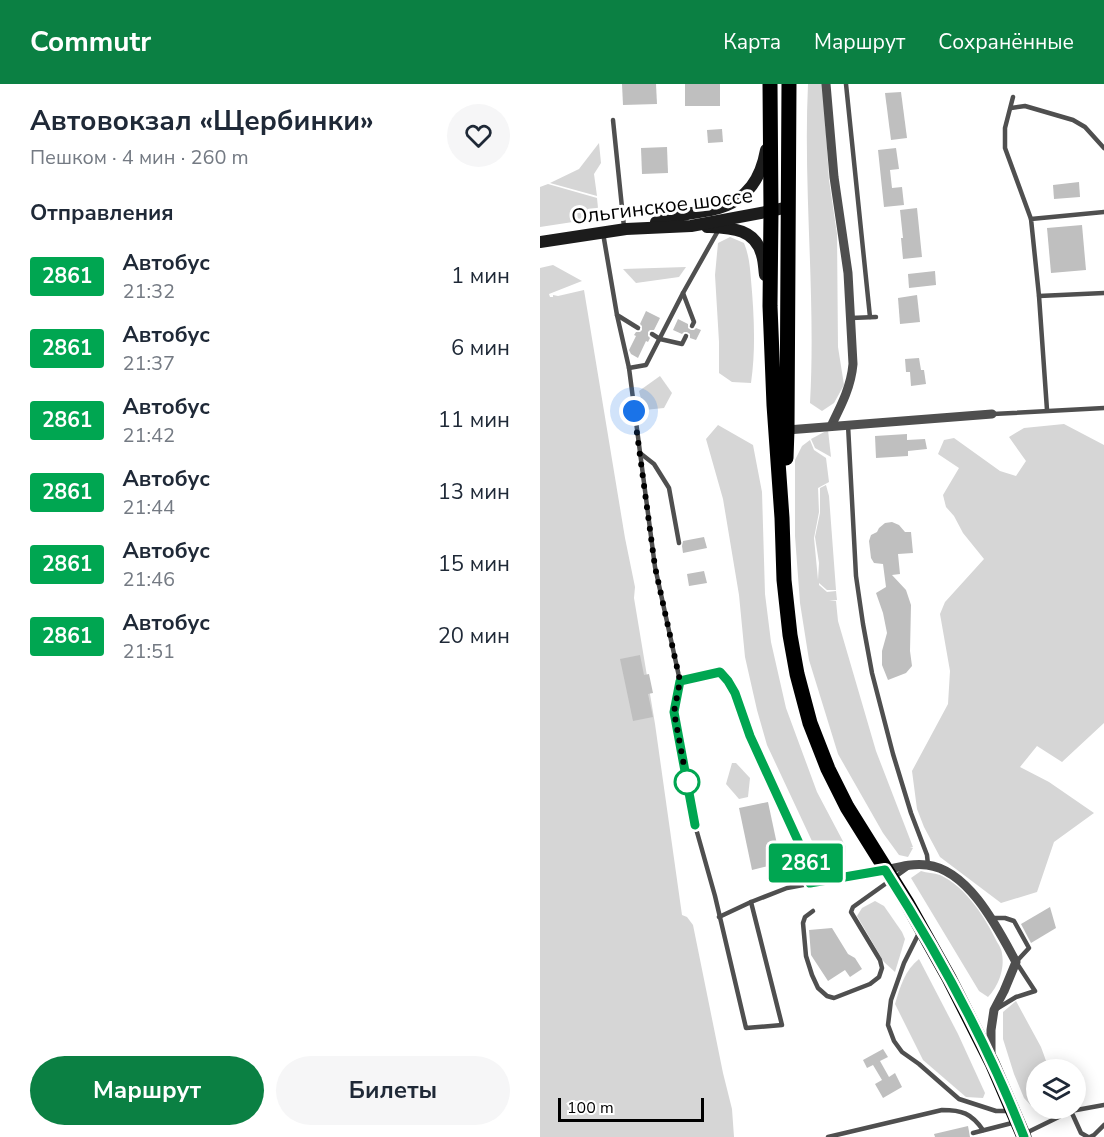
<!DOCTYPE html>
<html lang="ru">
<head>
<meta charset="utf-8">
<style>
	:root { --surface:#fff; --page:#f6f6f7; --text:#1f2937; --muted:#747a83; --accent:#0b8043 }
	body { margin:0; font-family:"Nunito Sans",sans-serif; background:var(--page); color:var(--text); height:100vh; display:flex; flex-direction:column; font-size:22px; white-space:nowrap }
	* { box-sizing:border-box; margin:0 }
	p { font-size:20px; color:var(--muted) }
	.icon { flex:none; width:33px; height:33px; fill:none; stroke:currentColor; stroke-width:2; stroke-linecap:round; stroke-linejoin:round }
	.map { position:relative; flex:1; overflow:hidden }
	.panel { display:flex; flex-direction:column; background:var(--surface); width:540px }
	.panel>* { flex:none }
	.badge { padding:0 12px; border-radius:4px; font-size:21px; line-height:39px }
	.buttons { position:absolute; left:486px; top:975px; display:grid; gap:12px }
	.buttons a { display:grid; place-items:center; width:60px; height:60px; border-radius:50%; background:var(--surface); box-shadow:0 3px 15px #0003; font-size:30px }
	.scale { position:absolute; left:18px; bottom:15px; width:146px; box-sizing:border-box; padding-left:6px; border:3px solid #000; border-top:0; font-size:16px; line-height:21px; white-space:nowrap; color:#000; -webkit-text-stroke:4px #fff; paint-order:stroke }
	.you { position:absolute; width:30px; height:30px; margin:-15px; border:4px solid #fff; border-radius:50%; background:#1a73e8; box-shadow:0 0 0 9px #1a73e833 }
	.map>.badge { position:absolute; translate:-50% -50%; box-shadow:0 0 0 3px #fff }
	h2 { padding:0 30px; font-size:22px; line-height:54px }
	.round { display:grid; place-items:center; flex:none; width:63px; height:63px; border-radius:32px; background:var(--page) }
	.overview { display:flex; align-items:center; justify-content:space-between; height:102px; padding:0 30px }
	h1 { font-size:28px; font-weight:700; line-height:45px }
	.button { display:flex; gap:12px; margin-top:auto; padding:12px 30px }
	.button a { flex:1; height:69px; border-radius:36px; background:var(--accent); color:#fff; font-size:24px; font-weight:700; line-height:69px; text-align:center }
	.button a+a { background:var(--page); color:var(--text) }
	ul { padding:0; list-style:none }
	li { display:flex; align-items:center; gap:18px; height:72px; padding:0 30px }
	li div { flex:1 }
	li b { display:block; font-size:22px }
	li em { font-style:normal }
	li .badge { min-width:66px; font-weight:700; text-align:center }
	header { display:flex; align-items:center; gap:36px; box-sizing:border-box; height:84px; padding:0 30px; background:var(--accent); color:#fff }
	header strong { font-size:28px }
	nav { display:flex; gap:33px; margin-inline-start:auto; font-size:21px }
	main { display:flex; flex:1; min-height:0 }
	.map>svg:first-child { display:block }
	.green { fill:#d6d6d6 }
	.building { fill:#bfbfbf }
	.lines { fill:none; stroke-linecap:round; stroke-linejoin:round }
	.lane { stroke:#4f4f4f; stroke-width:4.5 }
	.street { stroke:#4f4f4f; stroke-width:9 }
	.secondary { stroke:#1c1c1c; stroke-width:12 }
	.primary { stroke:#000; stroke-width:15 }
	.line-casing { stroke:#fff; stroke-width:14 }
	.line { stroke:#00a651; stroke-width:9 }
	.walk { stroke:#000; stroke-width:6; stroke-dasharray:0 10.8 }
	.stop-dot { fill:#fff; stroke:#00a651; stroke-width:3 }
	.labels { text-anchor:middle; stroke-width:6; stroke-linejoin:round; paint-order:stroke }
	.street-label { font-size:21px; fill:#000; stroke:#fff }
</style>
</head>
<body>
<header>
<strong>Commutr</strong>
<nav><a>Карта</a><a>Маршрут</a><a>Сохранённые</a></nav>
</header>
<main>
<section class="panel">
<div class="overview"><div><h1>Автовокзал «Щербинки»</h1><p>Пешком · 4 мин · 260 m</p></div><a class="round"><svg class="icon" aria-label="heart" viewBox="0 0 24 24"><path d="M12 20l-8-8c-3-5 5-10 8-4 3-6 11-1 8 4z"/></svg></a></div>
<h2>Отправления</h2>
<ul>
<li><span class="badge" style="background:#00a651;color:#fff">2861</span><div><b>Автобус</b><p>21:32</p></div><em>1 мин</em></li>
<li><span class="badge" style="background:#00a651;color:#fff">2861</span><div><b>Автобус</b><p>21:37</p></div><em>6 мин</em></li>
<li><span class="badge" style="background:#00a651;color:#fff">2861</span><div><b>Автобус</b><p>21:42</p></div><em>11 мин</em></li>
<li><span class="badge" style="background:#00a651;color:#fff">2861</span><div><b>Автобус</b><p>21:44</p></div><em>13 мин</em></li>
<li><span class="badge" style="background:#00a651;color:#fff">2861</span><div><b>Автобус</b><p>21:46</p></div><em>15 мин</em></li>
<li><span class="badge" style="background:#00a651;color:#fff">2861</span><div><b>Автобус</b><p>21:51</p></div><em>20 мин</em></li>
</ul>
<div class="button"><a>Маршрут</a><a>Билеты</a></div>
</section>
<div class="map">
<svg width="564" height="1053" viewBox="0 0 564 1053">
	<rect width="100%" height="100%" fill="#fff"/>
	<g class="green">
		<path d="M268,0H283L289,96L297,150L298,263L304,301L294,319L282,327L270,319C276,213 263,106 268,0Z"/>
		<path d="M59,59L61,79L54,90L57,112L10,99L39,85Z"/>
		<path d="M8,100L57,114L59,134L0,143V103Z"/>
		<path d="M190,153L204,159C209,171 210,183 211,196C214,229 216,265 211,299L192,298L179,289V258L175,191L178,159Z"/>
		<path d="M13,181L42,197L9,210L10,213H13V211L18,212L44,206L85,454L95,503L94,514L115,640L142,831L147,833L153,841L183,989L192,1025L194,1053H0V184Z"/>
		<path d="M146,183L139,193L96,199L83,185Z"/>
		<path d="M120,292L132,309L124,324L104,326L99,307Z"/>
		<path d="M524,340L564,361V639L522,678L497,662L480,683L509,698L554,729L514,758L497,808L461,819L400,773L384,743L377,725L372,687L408,620L410,587L400,530L405,518L444,475L423,449L414,432L406,423L403,411L419,384L398,370L404,356L414,354L460,387L476,392L486,377L469,353L484,344Z"/>
		<path d="M178,341L213,361L222,408L225,510L231,558L246,624L277,708L306,763L305,778L293,784L283,781L278,770L227,661L217,626L205,573L199,511L183,415L166,355Z"/>
		<path d="M288,346L291,373L275,364L271,355Z"/>
		<path d="M270,356L274,366L286,374L289,398L278,404L279,428L274,454L278,496L279,479L275,453L280,429V404L286,401L289,412L296,506H287L279,499V501L287,508L296,507L297,516L289,517H296L298,537L336,667L373,763H370L373,764L368,773L359,771L343,749L298,670L269,576L260,519L255,452V376L262,362Z"/>
		<path d="M192,679H196L210,694L208,713L199,715L186,700Z"/>
		<path d="M381,787C387,789 394,789 400,791C426,803 445,833 457,858C459,861 462,866 462,870C465,885 458,903 448,913L439,907L371,794Z"/>
		<path d="M335,817L344,822L362,848L365,855L355,888L344,878L317,832L322,824Z"/>
		<path d="M379,875L418,950L445,1009L443,1014L426,1013L383,976L355,920C360,903 365,886 379,875Z"/>
		<path d="M476,917L501,963L509,985L496,986V1004L490,1007L497,1025L495,1026L484,1014L474,990L463,955V928Z"/>
	</g>
	<g class="building">
		<path d="M82,0H116L117,20L83,21Z"/>
		<rect x="145" y="0" width="35" height="22"/>
		<path d="M361,8L367,54L351,56L345,9Z"/>
		<path d="M182,45L183,58L168,59L167,46Z"/>
		<path d="M127,63L128,89L102,90L101,64Z"/>
		<path d="M356,64L359,85L350,86L352,104L362,103L364,121L344,123L338,66Z"/>
		<path d="M539,98L540,113L514,115L513,101Z"/>
		<path d="M377,124L382,173L363,175L361,154H363L360,126Z"/>
		<path d="M542,141L546,186L511,189L507,144Z"/>
		<path d="M395,187L396,201L369,204L368,190Z"/>
		<path d="M377,211L380,238L360,240L358,214Z"/>
		<path d="M106,227L120,234L114,246H110L108,248V252L110,254L108,258L106,257L98,274L91,270L89,266L96,252L94,251L96,248H100L102,246V242L100,240Z"/>
		<path d="M138,235L148,240V244L151,246H154L156,244L161,246L156,256L150,254V250L147,248H144L142,250L133,246Z"/>
		<path d="M379,274L381,286H384L386,300L371,302L370,288H366L365,275Z"/>
		<path d="M367,350V356L385,355L387,365L368,367V372L336,374L335,352Z"/>
		<path d="M352,438L359,441L365,448H371L373,469L358,470L360,490L352,491L366,506L371,521L370,567L372,582L366,589L348,596L342,581V567L347,549L343,529L336,509L346,503L343,480L334,479L331,474L329,457L331,451L337,448L339,444L345,439Z"/>
		<path d="M164,453L167,464L143,469L142,462L143,457Z"/>
		<path d="M164,487L167,499L149,502L147,490Z"/>
		<path d="M100,571L104,591L109,590L113,609L108,610L113,633L93,637L80,575Z"/>
		<path d="M228,718L241,779L212,786L199,724Z"/>
		<path d="M510,823L516,844L491,859L481,840Z"/>
		<path d="M292,844L308,870L315,874L322,885L310,893L305,886L288,897L271,871L269,846Z"/>
		<path d="M343,965L348,973L340,977L349,993L355,989L362,1003L343,1014L335,1000L342,996L333,981L327,984L323,976Z"/>
		<path d="M428,1042L430,1053H395L394,1050Z"/>
	</g>
	<g class="lines">
		<g class="lane">
			<path d="M306,0L330,233"/>
			<path d="M473,13L465,44V64L491,135"/>
			<path d="M471,24L485,22L533,36L545,43L564,64"/>
			<path d="M73,36L84,143"/>
			<path d="M63,149L77,231L89,284L115,483L140,597L134,628L155,741L175,812L206,944L242,941L211,818"/>
			<path d="M143,209L154,238L152,242"/>
			<path d="M499,212L564,209"/>
			<path d="M77,231L98,244"/>
			<path d="M311,234L336,233"/>
			<path d="M112,250L120,255L142,260L146,252"/>
			<path d="M89,284L106,281L143,209L179,145"/>
			<path d="M507,326L499,212L491,135L564,128"/>
			<path d="M453,330L564,324"/>
			<path d="M308,341L316,492L323,540L332,589L353,670L371,729L387,771L388,781"/>
			<path d="M100,369L114,380L129,404L139,459"/>
			<path d="M140,597L180,588L188,597L195,609L210,652L264,770L270,799"/>
			<path d="M273,827L265,833L263,839L266,872L272,891L278,904L287,912L294,914L330,900L339,893L342,884L340,876L311,828L313,823L369,783"/>
			<path d="M179,833L211,818L247,804L343,786"/>
			<path d="M452,834H465L474,837L489,864L476,878L495,907L476,913L458,924"/>
			<path d="M379,849L364,879L351,916L348,941L354,957L362,968L379,980L419,1015L456,1027H470"/>
			<path d="M531,1027L541,1049L548,1053"/>
			<path d="M433,1049L476,1038"/>
			<path d="M486,1049L531,1027L564,1021"/>
			<path d="M288,1053L402,1026C422,1026 431,1029 443,1046"/>
			<path d="M550,1053L554,1051L564,1041"/>
		</g>
		<g class="street">
			<path d="M286,0L294,93L308,189L313,280C311,303 301,322 291,342"/>
			<path d="M247,346L452,330"/>
			<path d="M346,786C359,783 373,779 387,781C429,786 458,845 476,878L464,907L454,926L451,946V973"/>
		</g>
		<g class="secondary">
			<path d="M116,138C126,135 137,132 147,130C158,128 169,127 179,124C208,115 221,94 226,66"/>
			<path d="M167,143C191,144 215,144 222,171C224,177 224,184 225,191"/>
			<path d="M0,158L86,145L151,142L231,127L248,123"/>
		</g>
		<g class="primary">
			<path d="M230,0L231,127L230,222L234,321L242,434L244,496L250,551L257,590L270,639L288,685L307,723L367,819L409,894L452,979L484,1053"/>
			<path d="M246,374L247,346L249,0"/>
		</g>
	</g>
	<g class="lines">
		<g class="line-casing">
			<path id="line" d="M155,741L134,628L140,597L180,588L188,597L195,609L210,652L264,770L270,799L345,786C398,869 448,961 484,1053"/>
		</g>
		<use href="#line" class="line"/>
		<path class="walk" d="M94,327L115,483L140,597L134,628L147,698"/>
	</g>
	<circle class="stop-dot" cx="147" cy="698" r="12"/>
	<g class="labels">
		<g class="street-label">
			<text transform="translate(122 122) rotate(-7)" y="7">Ольгинское шоссе</text>
		</g>
	</g>
</svg>
<div class="buttons">
<a><svg class="icon" aria-label="layers" viewBox="0 0 24 24"><path d="M12 4l9 5-9 5-9-5zM3 14l9 5 9-5"/></svg></a>
</div>
<div class="scale">100 m</div>
<div class="you" style="left:94px;top:327px"></div>
<b class="badge" style="left:266px;top:779px;background:#00a651;color:#fff">2861</b>
</div>
</main>
</body>
</html>
